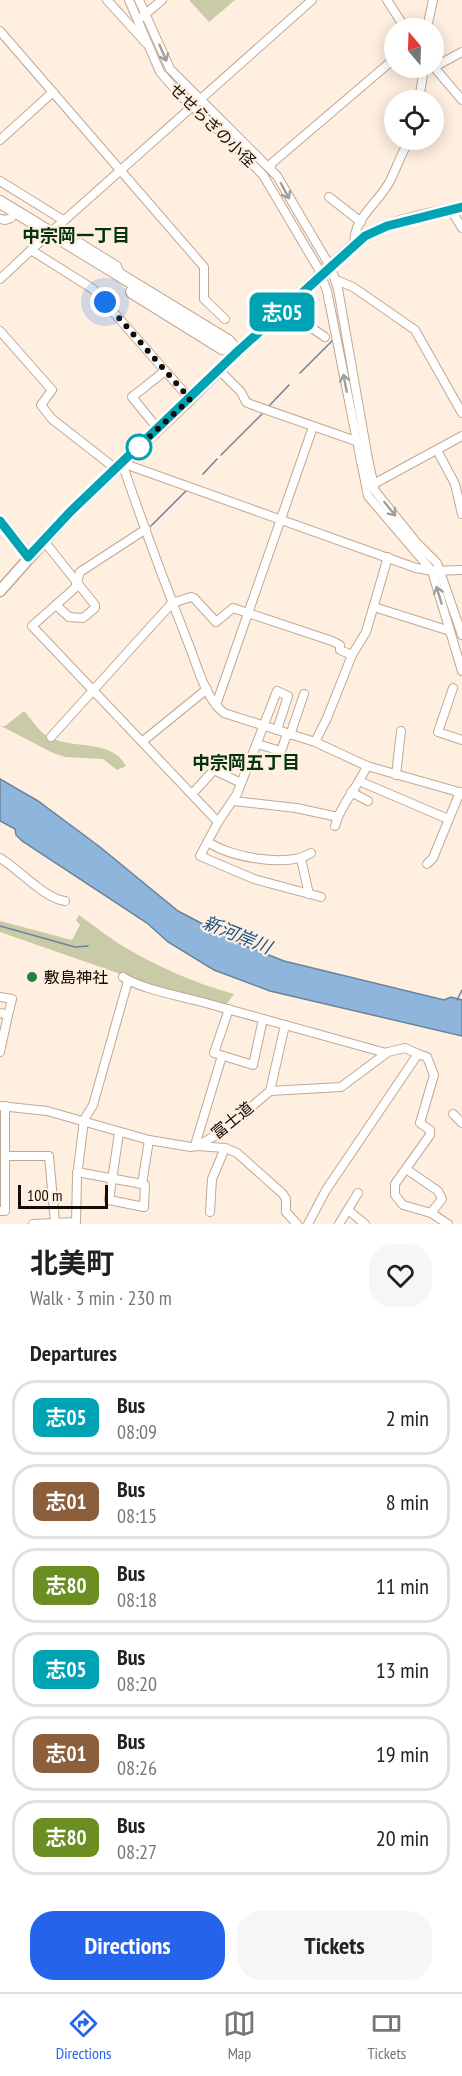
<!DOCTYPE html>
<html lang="en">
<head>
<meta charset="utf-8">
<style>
	:root { --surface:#fff; --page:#f6f6f6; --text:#222; --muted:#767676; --line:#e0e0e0; --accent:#2563eb }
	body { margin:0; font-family:"PT Sans Narrow","Noto Sans JP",sans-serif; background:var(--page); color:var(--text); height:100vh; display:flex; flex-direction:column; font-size:22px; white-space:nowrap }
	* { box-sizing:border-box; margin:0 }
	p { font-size:20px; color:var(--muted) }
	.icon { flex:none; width:33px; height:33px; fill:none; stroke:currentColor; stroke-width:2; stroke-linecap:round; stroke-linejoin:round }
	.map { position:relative; height:1224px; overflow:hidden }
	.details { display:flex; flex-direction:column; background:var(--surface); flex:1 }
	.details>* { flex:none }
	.badge { padding:0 12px; border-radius:9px; font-size:21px; line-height:39px }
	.needle { width:39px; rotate:341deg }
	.buttons { position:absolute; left:384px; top:18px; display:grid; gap:12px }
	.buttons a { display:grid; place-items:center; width:60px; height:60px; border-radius:50%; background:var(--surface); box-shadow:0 3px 15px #0003; font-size:30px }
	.scale { position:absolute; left:18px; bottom:15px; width:90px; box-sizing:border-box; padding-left:6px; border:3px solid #140c05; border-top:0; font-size:16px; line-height:21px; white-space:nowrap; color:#140c05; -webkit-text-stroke:4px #ffefe1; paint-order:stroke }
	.you { position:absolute; width:30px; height:30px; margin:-15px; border:4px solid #fff; border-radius:50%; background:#1a73e8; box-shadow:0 0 0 9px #1a73e833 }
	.map>.badge { position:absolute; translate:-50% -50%; box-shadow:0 0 0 3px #fff }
	h2 { padding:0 30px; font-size:22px; line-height:54px }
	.round { display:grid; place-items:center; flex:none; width:63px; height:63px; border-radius:24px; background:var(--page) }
	.head { display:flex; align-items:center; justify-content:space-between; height:102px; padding:0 30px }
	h1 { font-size:28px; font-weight:700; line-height:45px }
	.cta { display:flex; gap:12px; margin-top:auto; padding:12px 30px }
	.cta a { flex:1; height:69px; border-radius:24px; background:var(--accent); color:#fff; font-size:24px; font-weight:700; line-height:69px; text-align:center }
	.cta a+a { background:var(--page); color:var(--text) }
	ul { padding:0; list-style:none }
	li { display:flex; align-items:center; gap:18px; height:75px; margin:0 12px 9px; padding:0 18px; border:3px solid var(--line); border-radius:24px }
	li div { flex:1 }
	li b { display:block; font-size:22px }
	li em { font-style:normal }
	li .badge { min-width:66px; font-weight:700; text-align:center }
	.menu { display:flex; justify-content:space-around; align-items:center; height:84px; border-top:2px solid var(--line); background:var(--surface); font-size:16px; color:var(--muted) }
	.menu a { display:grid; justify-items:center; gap:3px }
	.menu .on { color:var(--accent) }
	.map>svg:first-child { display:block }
	.green { fill:#c8cba6 }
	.water { fill:#8eb6dc; stroke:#69839c; stroke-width:1.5 }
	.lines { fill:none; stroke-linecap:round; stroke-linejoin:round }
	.stream { stroke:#69839c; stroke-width:1.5 }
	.minor-casing { stroke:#c1a893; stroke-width:10 }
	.major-casing { stroke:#c1a893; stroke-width:13 }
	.highway-casing { stroke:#c1a893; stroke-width:14 }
	.minor { stroke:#fff; stroke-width:8 }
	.major { stroke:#fff; stroke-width:10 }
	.highway { stroke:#fff; stroke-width:12 }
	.oneway { stroke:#a19e9b }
	.line-casing { stroke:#fff; stroke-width:14 }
	.line { stroke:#00a3b4; stroke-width:9 }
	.walk { stroke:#140c05; stroke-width:6; stroke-dasharray:0 10.8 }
	.stop-dot { fill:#fff; stroke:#00a3b4; stroke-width:3 }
	.poi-dot { fill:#208337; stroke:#ffefe1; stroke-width:2 }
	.labels { text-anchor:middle; stroke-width:4.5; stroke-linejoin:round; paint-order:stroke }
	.street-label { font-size:16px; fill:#140c05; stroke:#ffefe1 }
	.poi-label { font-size:16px; fill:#140c05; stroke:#ffefe1; text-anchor:start }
	.neighbourhood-label { font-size:18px; font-weight:bold; fill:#04340f; stroke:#ffefe1 }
	.water-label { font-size:18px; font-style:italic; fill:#195485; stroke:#ffefe1 }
</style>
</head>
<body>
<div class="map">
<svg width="462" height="1224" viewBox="0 0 462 1224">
	<rect width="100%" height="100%" fill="#ffefe1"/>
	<g class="green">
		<path d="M189,0H235L209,22Z"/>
		<path d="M24,711C31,718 38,731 47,736C69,750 112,738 126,766L117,770L103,759L65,757L53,753L1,726H5Z"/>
		<path d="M79,915C93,925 107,936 121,945C156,966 194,983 234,994L225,1006L149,984L0,932V921L72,940L80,925L76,920Z"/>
	</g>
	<path class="water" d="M0,779L38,801L100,847L178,911L241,944L284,961L444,1000L451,997L462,1000V1036L270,991L214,970L168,942L147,923L22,841L16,835L15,829L0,821Z"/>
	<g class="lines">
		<g class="stream">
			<path d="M300,373L333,340"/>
			<path d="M268,407L289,385"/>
			<path d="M221,455L262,414"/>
			<path d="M203,474L217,459"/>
			<path d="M151,526L186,491"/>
			<path d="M0,926L75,947L88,946"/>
			<path d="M457,1000L462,990"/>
		</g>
		<g class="minor-casing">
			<g id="minor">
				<path d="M107,0L146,43"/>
				<path d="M129,0L160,72L182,97L230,141L263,175L318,268L327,291L368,496L432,571L462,671"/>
				<path d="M139,0L170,69L277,176L331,268L338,289L368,459L375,491L416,542L437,563L462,635"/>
				<path d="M387,0L405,28"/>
				<path d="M142,17L162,0"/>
				<path d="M427,28L433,0"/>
				<path d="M0,31L204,267V299L225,319"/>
				<path d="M434,67L462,100"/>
				<path d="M434,67L462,52"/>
				<path d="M419,100L424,68"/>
				<path d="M0,140L53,92"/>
				<path d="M270,168L272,163L394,59"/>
				<path d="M0,181L63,220"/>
				<path d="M329,197L361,222"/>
				<path d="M451,210L462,228"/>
				<path d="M0,219L5,220L11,218"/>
				<path d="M50,233L312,0"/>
				<path d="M355,244C351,219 382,200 391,179C397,166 402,153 409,140"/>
				<path d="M72,245L80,243L117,266L121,276"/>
				<path d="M31,250L93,289L190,399"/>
				<path d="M0,279L44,238"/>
				<path d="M336,280L353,287L415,330L462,413"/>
				<path d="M285,310L325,337"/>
				<path d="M0,331L52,390L41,405L52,419L116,469"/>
				<path d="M219,370L241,392L246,402L250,404L356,441"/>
				<path d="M158,429L132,397L165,371"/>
				<path d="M437,450L455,484L462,514"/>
				<path d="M122,463C142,522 164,581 187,640C197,664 204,697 224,713L315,742L367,766L462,793"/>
				<path d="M122,463L416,568L432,571L462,570"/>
				<path d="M370,486L462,436"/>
				<path d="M146,529L80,572L75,588L32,626L218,822"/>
				<path d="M44,541L95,605V608L83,618L69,617L56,605"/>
				<path d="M374,607L450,631"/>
				<path d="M453,688L438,732L462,740"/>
				<path d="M216,705L313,427"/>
				<path d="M277,730L288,696L277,691L237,794L218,822L200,856L254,879L321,897"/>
				<path d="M290,735L304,694"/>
				<path d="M51,737L172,603L191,597L194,598L216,622L233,608L332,641L340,645V650L352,655"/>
				<path d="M143,741L207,689"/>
				<path d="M315,742L327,718L352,655L366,632L388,557"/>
				<path d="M257,744L281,751L287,734"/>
				<path d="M396,775L401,731"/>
				<path d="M359,781L448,819"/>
				<path d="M351,792L368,801"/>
				<path d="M192,794L214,770L241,783"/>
				<path d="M233,801L296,808L338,817C346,799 359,784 367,766"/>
				<path d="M335,826L338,817"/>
				<path d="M208,842C230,857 287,868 311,853"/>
				<path d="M0,858C19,869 45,899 65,901"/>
				<path d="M301,859L309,894"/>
				<path d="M427,864L433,858L460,792"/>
				<path d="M123,977C141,989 180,996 202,1002C264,1019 325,1036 386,1053"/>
				<path d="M0,997L12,999L8,1015"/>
				<path d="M229,1009L214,1053L253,1065L263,1019"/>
				<path d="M0,1013L8,1015L0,1052"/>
				<path d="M222,1056L196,1142L197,1146L225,1148L237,1153L283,1194L286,1199V1212L297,1224"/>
				<path d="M270,1091L285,1025"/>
				<path d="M0,1106L47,1111L149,1140L191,1147L197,1146L223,1131L270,1091L341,1087L388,1052L405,1048L418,1054"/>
				<path d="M453,1114L462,1123"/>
				<path d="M119,1133L109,1200L144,1207L145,1185L142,1184L149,1140"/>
				<path d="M5,1156H49L55,1222"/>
				<path d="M406,1169L438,1191L442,1199L431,1213"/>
				<path d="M77,1172L142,1184"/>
				<path d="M348,1210L365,1224"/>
				<path d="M0,1211H5V1106"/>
				<path d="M210,1212L212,1179L225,1148"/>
				<path d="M33,1224L76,1222L77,1177L84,1120L93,1105L128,981"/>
				<path d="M308,1224L326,1190L418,1054L427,1057L434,1075L420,1123L430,1130V1135L395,1184V1195L403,1205L431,1213L448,1224"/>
				<path d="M339,1224L358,1193"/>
			</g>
		</g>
		<g class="major-casing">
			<g id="major">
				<path d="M0,521L29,557"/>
				<path d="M0,591L71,511L190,399L237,352L355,244C385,220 426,216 462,207"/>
			</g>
		</g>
		<g class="highway-casing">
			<g id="highway">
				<path d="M0,202L228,341L237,352"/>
				<path d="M132,292L222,348L237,352"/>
			</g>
		</g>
		<use href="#minor" class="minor"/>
		<use href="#major" class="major"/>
		<use href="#highway" class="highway"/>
	</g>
	<defs><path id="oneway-shaft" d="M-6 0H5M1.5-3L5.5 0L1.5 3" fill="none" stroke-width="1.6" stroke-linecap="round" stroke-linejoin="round" transform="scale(1.5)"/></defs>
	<g class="oneway">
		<use href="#oneway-shaft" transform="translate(163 53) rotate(67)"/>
		<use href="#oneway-shaft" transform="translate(285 191) rotate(62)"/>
		<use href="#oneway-shaft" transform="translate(345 383) rotate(-101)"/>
		<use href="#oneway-shaft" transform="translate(390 509) rotate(51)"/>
		<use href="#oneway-shaft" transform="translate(439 595) rotate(-107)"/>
	</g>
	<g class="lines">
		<g class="line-casing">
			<path id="line" d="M0,521L28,557L71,511L237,352L365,236L387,226L462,207"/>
		</g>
		<use href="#line" class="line"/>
		<path class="walk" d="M105,302L190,399L135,450L139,447"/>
	</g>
	<circle class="stop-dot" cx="139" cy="447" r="12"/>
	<circle class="poi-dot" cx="32" cy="977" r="6"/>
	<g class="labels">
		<g class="street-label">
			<text transform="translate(213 125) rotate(44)" y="6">せせらぎの小径</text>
			<text transform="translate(232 1120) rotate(-39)" y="6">富士道</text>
		</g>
		<g class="poi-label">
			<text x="44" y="983">敷島神社</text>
		</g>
		<g class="neighbourhood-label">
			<text x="76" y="242">中宗岡一丁目</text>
			<text x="246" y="769">中宗岡五丁目</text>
		</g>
		<g class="water-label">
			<text transform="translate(237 935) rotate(22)" y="6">新河岸川</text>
		</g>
	</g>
</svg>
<div class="buttons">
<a><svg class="needle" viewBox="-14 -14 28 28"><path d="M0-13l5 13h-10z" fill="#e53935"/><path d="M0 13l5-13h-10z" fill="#767676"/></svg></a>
<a><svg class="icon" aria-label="locate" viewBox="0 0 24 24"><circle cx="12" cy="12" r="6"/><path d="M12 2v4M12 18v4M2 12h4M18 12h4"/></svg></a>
</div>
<div class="scale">100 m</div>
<div class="you" style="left:105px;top:302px"></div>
<b class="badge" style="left:282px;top:312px;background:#00a3b4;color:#fff">志05</b>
</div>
<section class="details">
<div class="head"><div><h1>北美町</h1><p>Walk · 3 min · 230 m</p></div><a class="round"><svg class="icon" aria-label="heart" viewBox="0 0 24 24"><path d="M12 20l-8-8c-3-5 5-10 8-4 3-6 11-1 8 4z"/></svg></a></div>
<h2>Departures</h2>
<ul>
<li><span class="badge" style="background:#00a3b4;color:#fff">志05</span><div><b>Bus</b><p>08:09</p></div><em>2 min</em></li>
<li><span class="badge" style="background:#8b5e3c;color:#fff">志01</span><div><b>Bus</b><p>08:15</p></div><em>8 min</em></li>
<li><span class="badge" style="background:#6b8e23;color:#fff">志80</span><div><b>Bus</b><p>08:18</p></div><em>11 min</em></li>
<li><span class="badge" style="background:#00a3b4;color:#fff">志05</span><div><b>Bus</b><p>08:20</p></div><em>13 min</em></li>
<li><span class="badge" style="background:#8b5e3c;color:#fff">志01</span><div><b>Bus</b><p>08:26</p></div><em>19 min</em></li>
<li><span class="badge" style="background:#6b8e23;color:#fff">志80</span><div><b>Bus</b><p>08:27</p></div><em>20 min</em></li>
</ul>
<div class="cta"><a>Directions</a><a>Tickets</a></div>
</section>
<nav class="menu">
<a class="on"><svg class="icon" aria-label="directions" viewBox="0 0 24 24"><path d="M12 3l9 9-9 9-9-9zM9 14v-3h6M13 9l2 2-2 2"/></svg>Directions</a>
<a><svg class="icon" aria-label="map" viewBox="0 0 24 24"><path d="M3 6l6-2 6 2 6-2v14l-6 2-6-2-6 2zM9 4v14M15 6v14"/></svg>Map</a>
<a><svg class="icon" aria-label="tickets" viewBox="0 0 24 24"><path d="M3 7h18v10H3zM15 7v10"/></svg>Tickets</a>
</nav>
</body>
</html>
